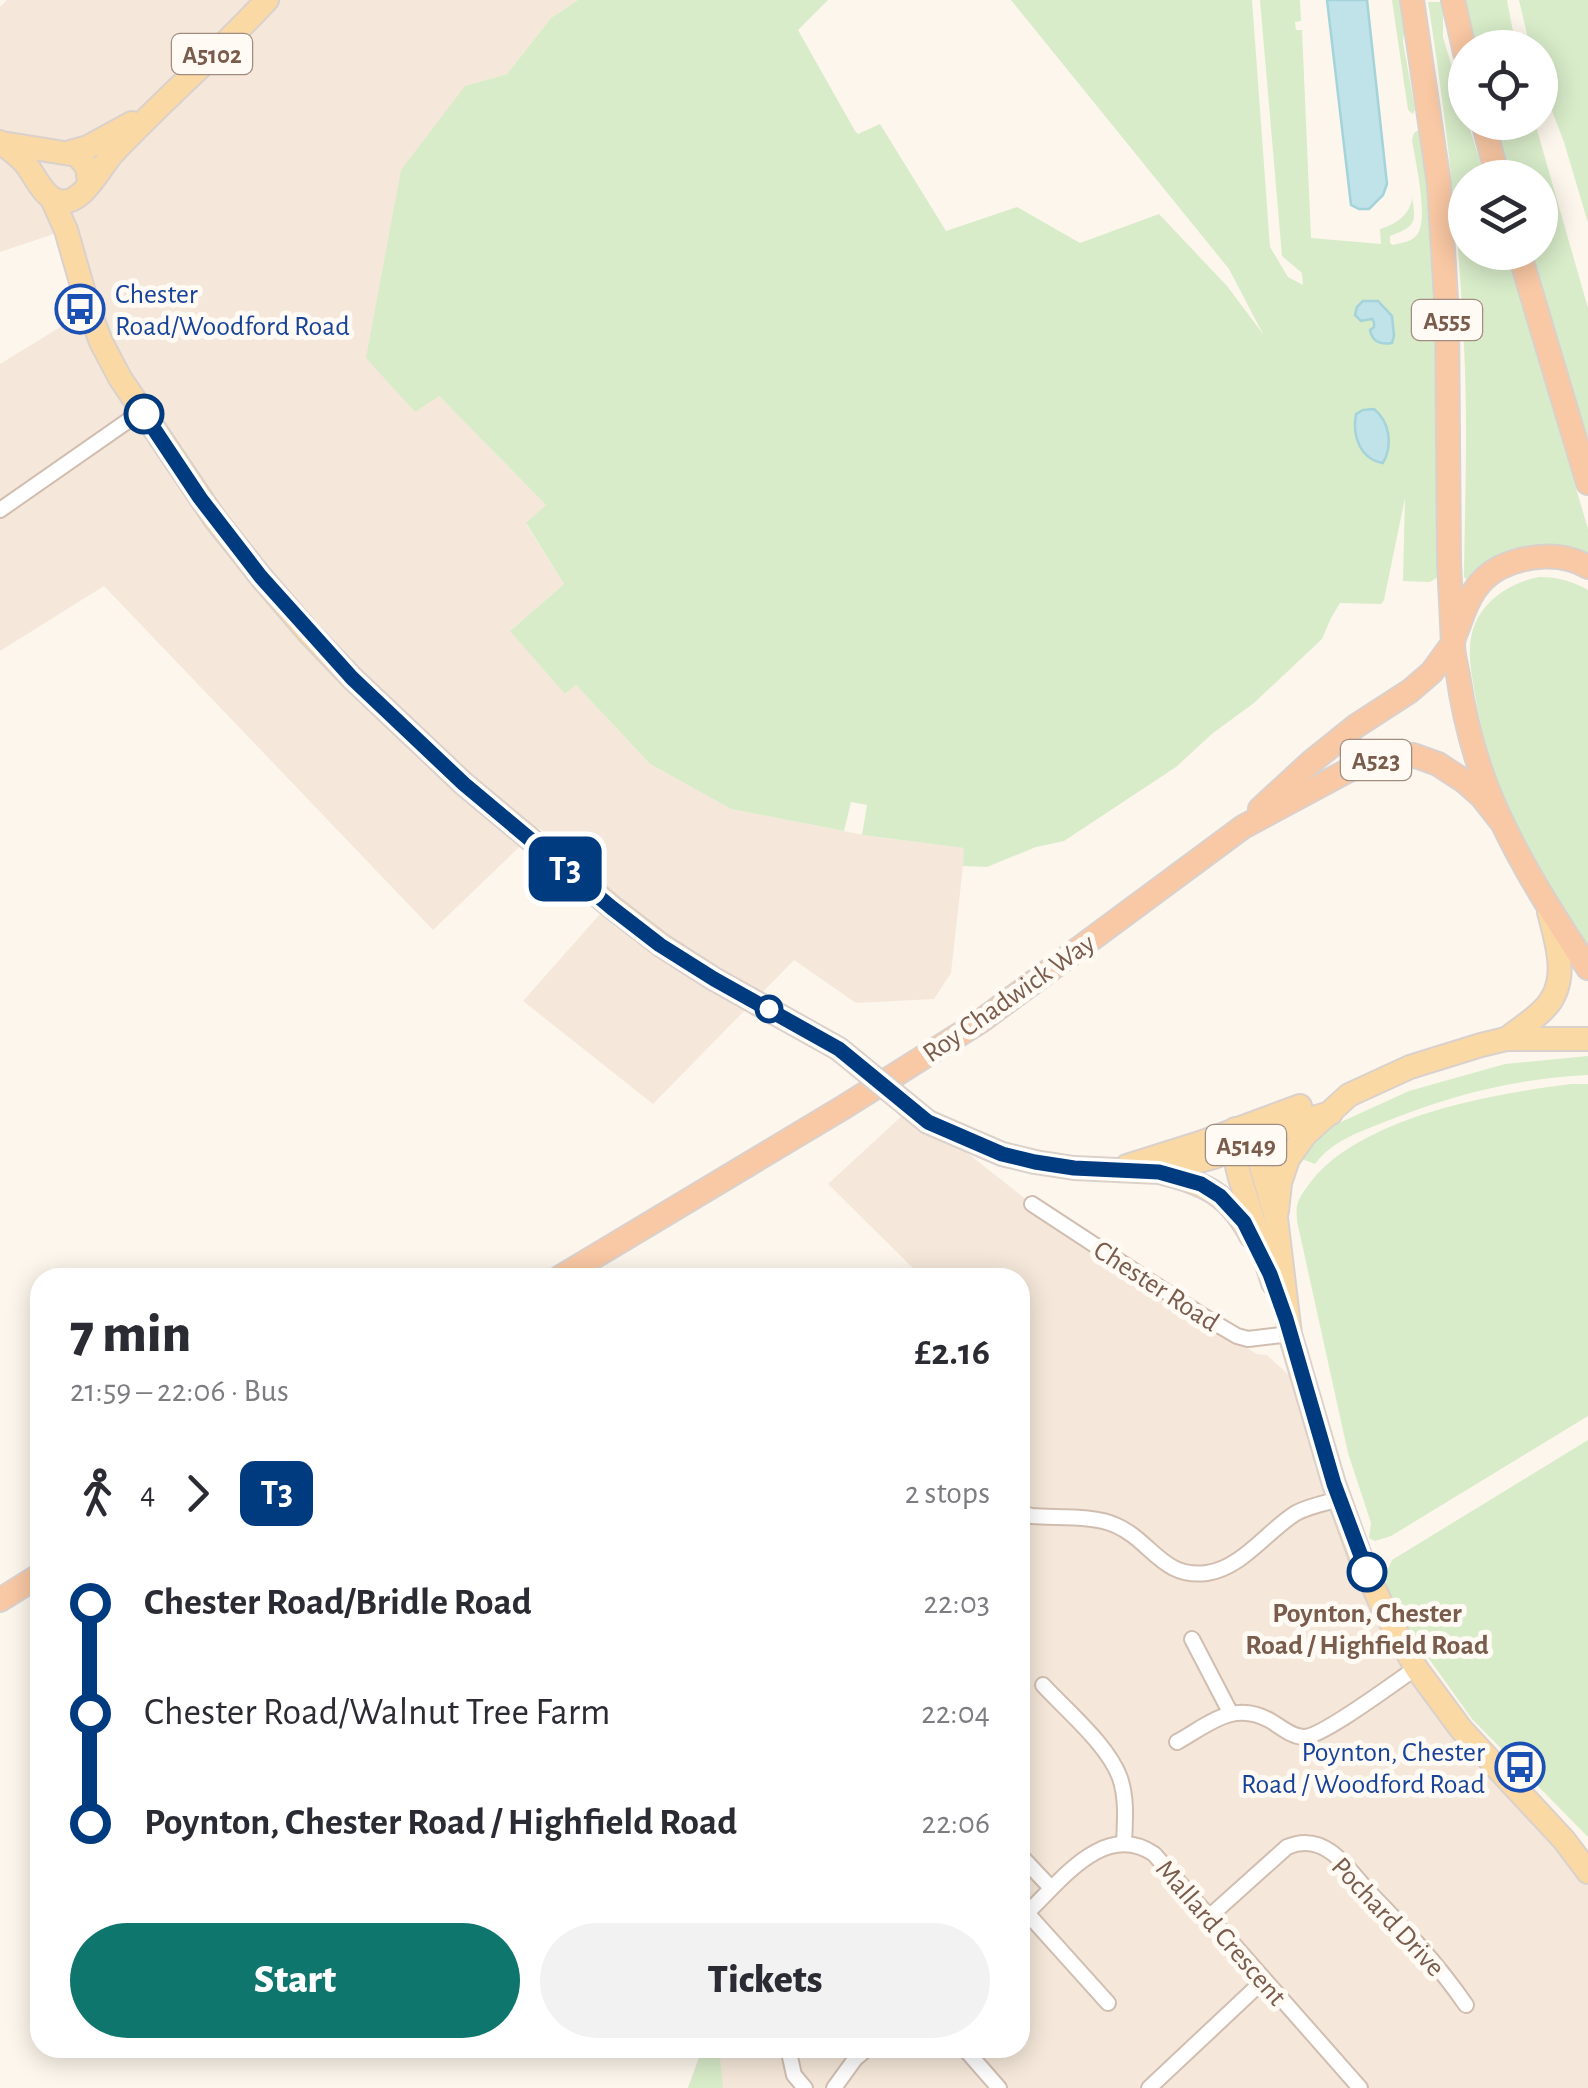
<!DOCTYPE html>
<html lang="en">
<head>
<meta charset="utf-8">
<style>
	:root { --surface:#fff; --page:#f2f2f3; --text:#2b2b33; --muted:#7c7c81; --accent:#0f766e }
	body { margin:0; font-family:"Alegreya Sans",sans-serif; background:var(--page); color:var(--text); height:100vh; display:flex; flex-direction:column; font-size:38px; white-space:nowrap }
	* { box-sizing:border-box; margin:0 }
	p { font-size:32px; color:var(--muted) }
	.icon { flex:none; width:55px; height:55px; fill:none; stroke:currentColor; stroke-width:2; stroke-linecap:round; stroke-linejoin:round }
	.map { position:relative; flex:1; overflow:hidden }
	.side { position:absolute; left:30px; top:1268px; width:1000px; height:790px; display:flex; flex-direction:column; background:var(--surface); border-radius:30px; box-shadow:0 5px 25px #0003 }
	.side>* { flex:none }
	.badge { padding:0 20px; border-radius:15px; font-size:35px; line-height:65px }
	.fabs { position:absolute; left:1448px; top:30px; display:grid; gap:20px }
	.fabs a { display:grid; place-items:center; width:110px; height:110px; border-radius:50%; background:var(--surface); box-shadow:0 5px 25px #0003; font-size:50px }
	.map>.badge { position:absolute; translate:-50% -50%; box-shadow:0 0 0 5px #fff }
	.legs { display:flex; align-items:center; gap:15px; height:110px; padding:0 40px; font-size:32px }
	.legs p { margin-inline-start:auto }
	.head { display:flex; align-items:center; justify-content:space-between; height:170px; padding:0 40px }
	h1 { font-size:55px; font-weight:800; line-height:75px }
	.primary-button { display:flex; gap:20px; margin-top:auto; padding:20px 40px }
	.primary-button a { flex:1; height:115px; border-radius:60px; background:var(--accent); color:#fff; font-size:40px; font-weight:800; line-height:115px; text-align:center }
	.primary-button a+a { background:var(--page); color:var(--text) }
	ul { padding:0 40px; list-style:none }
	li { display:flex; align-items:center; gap:35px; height:110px; font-size:38px }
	li i { display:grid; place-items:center; width:15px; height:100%; margin:0 12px; background:currentColor }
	li i::after { content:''; width:25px; height:25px; margin:-12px; border:8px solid; border-radius:50%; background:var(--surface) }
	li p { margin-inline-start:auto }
	li:first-child i { background:linear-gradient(#0000 50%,currentColor 0) }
	li:last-child i { background:linear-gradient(currentColor 50%,#0000 0) }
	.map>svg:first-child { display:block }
	.residential { fill:#f5e8da }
	.green { fill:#d8ecc9 }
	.water { fill:#bfe3e8; stroke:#a5d3da; stroke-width:2.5 }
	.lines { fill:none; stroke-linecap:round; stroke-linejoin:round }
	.minor-casing { stroke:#d1beb0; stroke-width:18 }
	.primary-casing { stroke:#dad1cd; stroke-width:26 }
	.trunk-casing { stroke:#dad1cd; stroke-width:26 }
	.minor { stroke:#fff; stroke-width:14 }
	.primary { stroke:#fbd9a5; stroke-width:22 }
	.trunk { stroke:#f9c8a4; stroke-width:22 }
	.primary-bridge-casing { stroke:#dad1cd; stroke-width:26; stroke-linecap:butt }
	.primary-bridge { stroke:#fbd9a5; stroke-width:22 }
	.line-1-casing { stroke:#fff; stroke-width:22 }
	.line-1 { stroke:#003b80; stroke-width:15 }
	.stop-1-dot { fill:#fff; stroke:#003b80; stroke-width:5 }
	.labels { text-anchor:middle; stroke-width:10; stroke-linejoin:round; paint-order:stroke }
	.shield { fill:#fffaf3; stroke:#a28b7f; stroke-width:2.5 }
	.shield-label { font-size:25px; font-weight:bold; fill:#7a5c4d }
	.transit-label { font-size:28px; fill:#164399; stroke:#fffaf3; text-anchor:start }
	.street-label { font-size:28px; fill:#7a5c4d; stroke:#fffaf3 }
	.stop-label { font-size:28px; font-weight:bold; fill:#7a5c4d; stroke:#fffaf3 }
</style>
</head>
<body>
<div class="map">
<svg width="1588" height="2088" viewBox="0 0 1588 2088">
	<rect width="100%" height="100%" fill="#fdf6ec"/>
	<g class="residential">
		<path d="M7,0H578L551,18L507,74L465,86L439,396L547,506L526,524L564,584L511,630L566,694L575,684L650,764L731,809L869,836L965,848L951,973L934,999L856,1003L794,960L653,1104L523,1001L616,896L539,828L433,930L104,586L0,651V364L88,310L66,230L0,252V7Z"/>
		<path d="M905,1113L928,1122L1032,1204L1237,1342L1257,1354L1267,1355L1307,1392L1334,1484L1416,1668L1588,1858V2088H688L702,2048H1020V1278L922,1277L828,1184Z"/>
	</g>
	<g class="green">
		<path d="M578,0H828L798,30L855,131L858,134L880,124L946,231L1017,207L1080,243L1159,214L1227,286L1263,334L1229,269L1011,0H1252L1270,247L1288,277L1303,285L1302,273L1282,256L1260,0H1300L1301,21L1295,22L1296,30H1302L1311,238L1381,244L1380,229C1396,224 1410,215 1412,198C1417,224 1414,227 1390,236V243L1393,245C1401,243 1410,242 1416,236C1430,222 1415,160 1412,140L1414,133L1421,128L1426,135L1438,332V577L1430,582L1403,581L1405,498L1384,600L1381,604L1340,603L1331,618L1322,639L1254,703L1213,733L1176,767L1064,841L1036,847L987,867L963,866L964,848L862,835L867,805L851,802L844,831L731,809L650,764L576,685L565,694L510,631L564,584L526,523L546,505L439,396L415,412L366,358L401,170L465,86L507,74L551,18Z"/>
		<path d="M1392,0H1408L1403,42L1415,109L1413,114L1408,110Z"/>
		<path d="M1462,0H1507L1516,47H1474Z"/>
		<path d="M1519,0H1588V223L1564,142L1540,80V48L1530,47Z"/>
		<path d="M1428,2H1443V37L1465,111V122L1468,123L1485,177L1465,178V252L1507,253L1588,529V553C1548,535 1495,548 1467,580L1464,577C1465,500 1468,423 1464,346C1459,231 1446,116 1428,2Z"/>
		<path d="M1494,123H1535L1588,308V439L1532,253L1540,252V178L1510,177Z"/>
		<path d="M1539,577C1558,577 1572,581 1588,590V947C1533,874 1489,786 1475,695C1473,680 1469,664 1470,648C1471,609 1503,584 1539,577Z"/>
		<path d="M1588,1056V1075C1515,1079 1454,1094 1387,1121C1360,1132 1333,1140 1315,1164L1296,1157L1319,1132L1409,1091L1505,1064Z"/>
		<path d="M1571,1084H1588V1416L1391,1536L1375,1541L1369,1538L1371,1523L1348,1453L1297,1221C1297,1216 1296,1211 1297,1206C1299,1196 1307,1187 1313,1179C1366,1116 1492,1094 1571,1084Z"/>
		<path d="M1588,1440V1837L1472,1719L1407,1628L1389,1595L1385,1576L1392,1560Z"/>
		<path d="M703,2048H719L723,2088H688Z"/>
	</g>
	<g class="water">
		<path d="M1327,0H1367L1387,184L1383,195L1369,209H1359L1351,205Z"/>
		<path d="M1363,301H1378L1392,316L1394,336L1392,343C1381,345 1372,342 1370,330L1374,327V322L1372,319L1361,321L1355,315L1357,307Z"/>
		<path d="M1374,409C1390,422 1393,445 1383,463C1360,459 1352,436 1356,414L1363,410Z"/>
	</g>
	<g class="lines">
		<g class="minor-casing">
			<g id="minor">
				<path d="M0,510L142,411"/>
				<path d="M1032,1204L1203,1316L1237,1336L1248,1339L1290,1334"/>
				<path d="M1020,1513L1032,1516C1056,1518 1094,1515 1115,1525C1151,1540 1162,1579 1207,1573C1242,1568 1267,1531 1296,1513C1309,1506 1325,1503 1340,1499"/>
				<path d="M1192,1639L1230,1712"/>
				<path d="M1043,1685C1067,1711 1108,1745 1120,1778C1127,1799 1125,1821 1124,1843"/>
				<path d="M1177,1742C1208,1725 1233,1700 1269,1720C1280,1726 1291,1737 1304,1737C1322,1737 1397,1681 1416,1668"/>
				<path d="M1020,1855L1051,1888"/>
				<path d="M1027,1913L1108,2003"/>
				<path d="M1209,1917L1287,1847C1303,1840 1317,1842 1331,1852C1345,1862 1357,1879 1369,1892C1404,1928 1437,1963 1466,2005"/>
				<path d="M1020,1919C1056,1889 1101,1818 1154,1854L1360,2088"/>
				<path d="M788,2048L794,2075L805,2088"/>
				<path d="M964,2048L999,2088"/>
				<path d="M834,2088L855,2059L868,2048"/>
				<path d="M1149,2088L1264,1980"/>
			</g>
		</g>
		<g class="primary-casing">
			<g id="primary">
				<path d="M0,142C8,148 17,154 24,162C34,173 43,198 59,201C82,206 99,169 113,153C163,100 218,53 267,0"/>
				<path d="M8,144L77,155L87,167L89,182"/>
				<path d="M70,152L88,147L132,123"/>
				<path d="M52,199L66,230L89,310L101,342L120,378L215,519L261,577L310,634L352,678L464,784L613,908L661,945L714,979L839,1049"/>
				<path d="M1506,1039C1518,1030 1532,1021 1543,1010C1571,983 1557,944 1549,912"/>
				<path d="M928,1122L1002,1154L1035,1162L1074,1168L1159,1172L1214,1157L1301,1121L1331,1113"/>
				<path d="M1235,1129L1253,1142L1259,1159L1276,1218L1290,1334L1334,1484L1363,1564L1384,1610L1416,1668L1461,1729L1564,1840L1588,1872"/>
				<path d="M1235,1136L1233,1150L1240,1178L1273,1283"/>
				<path d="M1127,1166L1200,1143L1300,1106"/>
				<path d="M1163,1173C1204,1183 1230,1195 1251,1236"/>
				<path d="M1277,1211L1280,1183L1288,1159L1305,1135L1349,1095L1410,1067L1481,1045L1506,1039H1588"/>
			</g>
		</g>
		<g class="trunk-casing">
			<g id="trunk">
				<path d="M1453,0L1465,53"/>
				<path d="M1483,122L1498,178"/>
				<path d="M1519,252L1588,483"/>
				<path d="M1588,567C1562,551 1526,555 1499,568C1477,580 1468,599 1460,622C1458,629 1453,637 1453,644C1453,654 1456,665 1458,675C1465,724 1480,777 1502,822C1526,873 1557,921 1588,968"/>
				<path d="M1260,809L1310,763L1356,726L1410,691L1432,672L1453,643L1449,562L1447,315L1439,184L1412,0"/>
				<path d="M559,1278L844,1107L981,1021L1243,827L1349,770L1381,758L1413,755L1438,764L1464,781L1481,796L1500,820"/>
				<path d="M0,1600L40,1575"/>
			</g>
		</g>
		<use href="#minor" class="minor"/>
		<use href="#primary" class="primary"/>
		<use href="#trunk" class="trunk"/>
		<g class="primary-bridge-casing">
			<path id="primary-bridge" d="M839,1049L928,1122"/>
		</g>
		<use href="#primary-bridge" class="primary-bridge"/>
	</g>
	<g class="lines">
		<g class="line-1-casing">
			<path id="line-1" d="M144,414L200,498L261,577L352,678L464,784L612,908L660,945L714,979L839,1049L928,1122L1002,1154L1035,1162L1074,1168L1159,1172L1201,1184L1220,1196L1244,1222L1270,1274L1286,1319L1334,1484L1367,1572"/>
		</g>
		<use href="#line-1" class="line-1"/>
	</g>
	<defs>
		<g id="bus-ring" transform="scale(2.5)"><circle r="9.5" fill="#fffaf3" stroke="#1a4fb4" stroke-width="1.5"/><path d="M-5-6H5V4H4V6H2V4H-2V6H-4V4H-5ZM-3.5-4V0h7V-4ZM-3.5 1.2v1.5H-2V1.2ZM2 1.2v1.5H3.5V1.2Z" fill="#1a4fb4"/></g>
	</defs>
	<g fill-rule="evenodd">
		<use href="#bus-ring" x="80" y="309"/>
		<use href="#bus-ring" x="1520" y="1767"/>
	</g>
	<g class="stop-1-dot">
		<circle cx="144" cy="414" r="18"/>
		<circle cx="769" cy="1009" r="12"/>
		<circle cx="1367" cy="1572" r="18"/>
	</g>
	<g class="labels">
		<g class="shield">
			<rect x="172" y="34" width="80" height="40" rx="8"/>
			<rect x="1412" y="300" width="70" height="40" rx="8"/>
			<rect x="1341" y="740" width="70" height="40" rx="8"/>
			<rect x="1206" y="1125" width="80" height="40" rx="8"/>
		</g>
		<g class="shield-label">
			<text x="212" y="63">A5102</text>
			<text x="1447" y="329">A555</text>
			<text x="1376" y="769">A523</text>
			<text x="1246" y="1154">A5149</text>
		</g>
		<g class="transit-label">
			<text x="115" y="303">Chester<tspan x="115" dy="32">Road/Woodford Road</tspan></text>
			<text x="1485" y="1761" text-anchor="end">Poynton, Chester<tspan x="1485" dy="32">Road / Woodford Road</tspan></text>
		</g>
		<g class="street-label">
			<text transform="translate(1008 997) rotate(-35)" y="10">Roy Chadwick Way</text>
			<text transform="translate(1157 1285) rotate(33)" y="10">Chester Road</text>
			<text transform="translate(1389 1916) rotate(47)" y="10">Pochard Drive</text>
			<text transform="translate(1222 1932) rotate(49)" y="10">Mallard Crescent</text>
		</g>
		<g class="stop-label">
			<text x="1367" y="1622">Poynton, Chester<tspan x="1367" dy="32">Road / Highfield Road</tspan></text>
		</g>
	</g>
</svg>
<div class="fabs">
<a><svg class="icon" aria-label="locate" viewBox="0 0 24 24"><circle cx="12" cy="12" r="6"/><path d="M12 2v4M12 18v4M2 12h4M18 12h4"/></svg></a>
<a><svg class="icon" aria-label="layers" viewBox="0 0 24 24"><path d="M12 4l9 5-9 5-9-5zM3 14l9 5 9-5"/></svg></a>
</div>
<b class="badge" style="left:565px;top:869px;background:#003b80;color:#fff">T3</b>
<section class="side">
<div class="head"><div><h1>7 min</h1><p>21:59 – 22:06 · Bus</p></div><b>£2.16</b></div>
<div class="legs"><svg class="icon" aria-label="walk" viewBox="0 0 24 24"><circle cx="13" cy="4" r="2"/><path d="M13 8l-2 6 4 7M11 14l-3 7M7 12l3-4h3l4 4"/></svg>4<svg class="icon" aria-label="forward" viewBox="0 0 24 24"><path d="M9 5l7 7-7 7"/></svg><b class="badge" style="background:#003b80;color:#fff">T3</b><p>2 stops</p></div>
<ul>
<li><i style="color:#003b80"></i><b>Chester Road/Bridle Road</b><p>22:03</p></li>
<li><i style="color:#003b80"></i><span>Chester Road/Walnut Tree Farm</span><p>22:04</p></li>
<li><i style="color:#003b80"></i><b>Poynton, Chester Road / Highfield Road</b><p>22:06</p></li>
</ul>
<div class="primary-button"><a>Start</a><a>Tickets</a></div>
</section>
</div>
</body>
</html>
